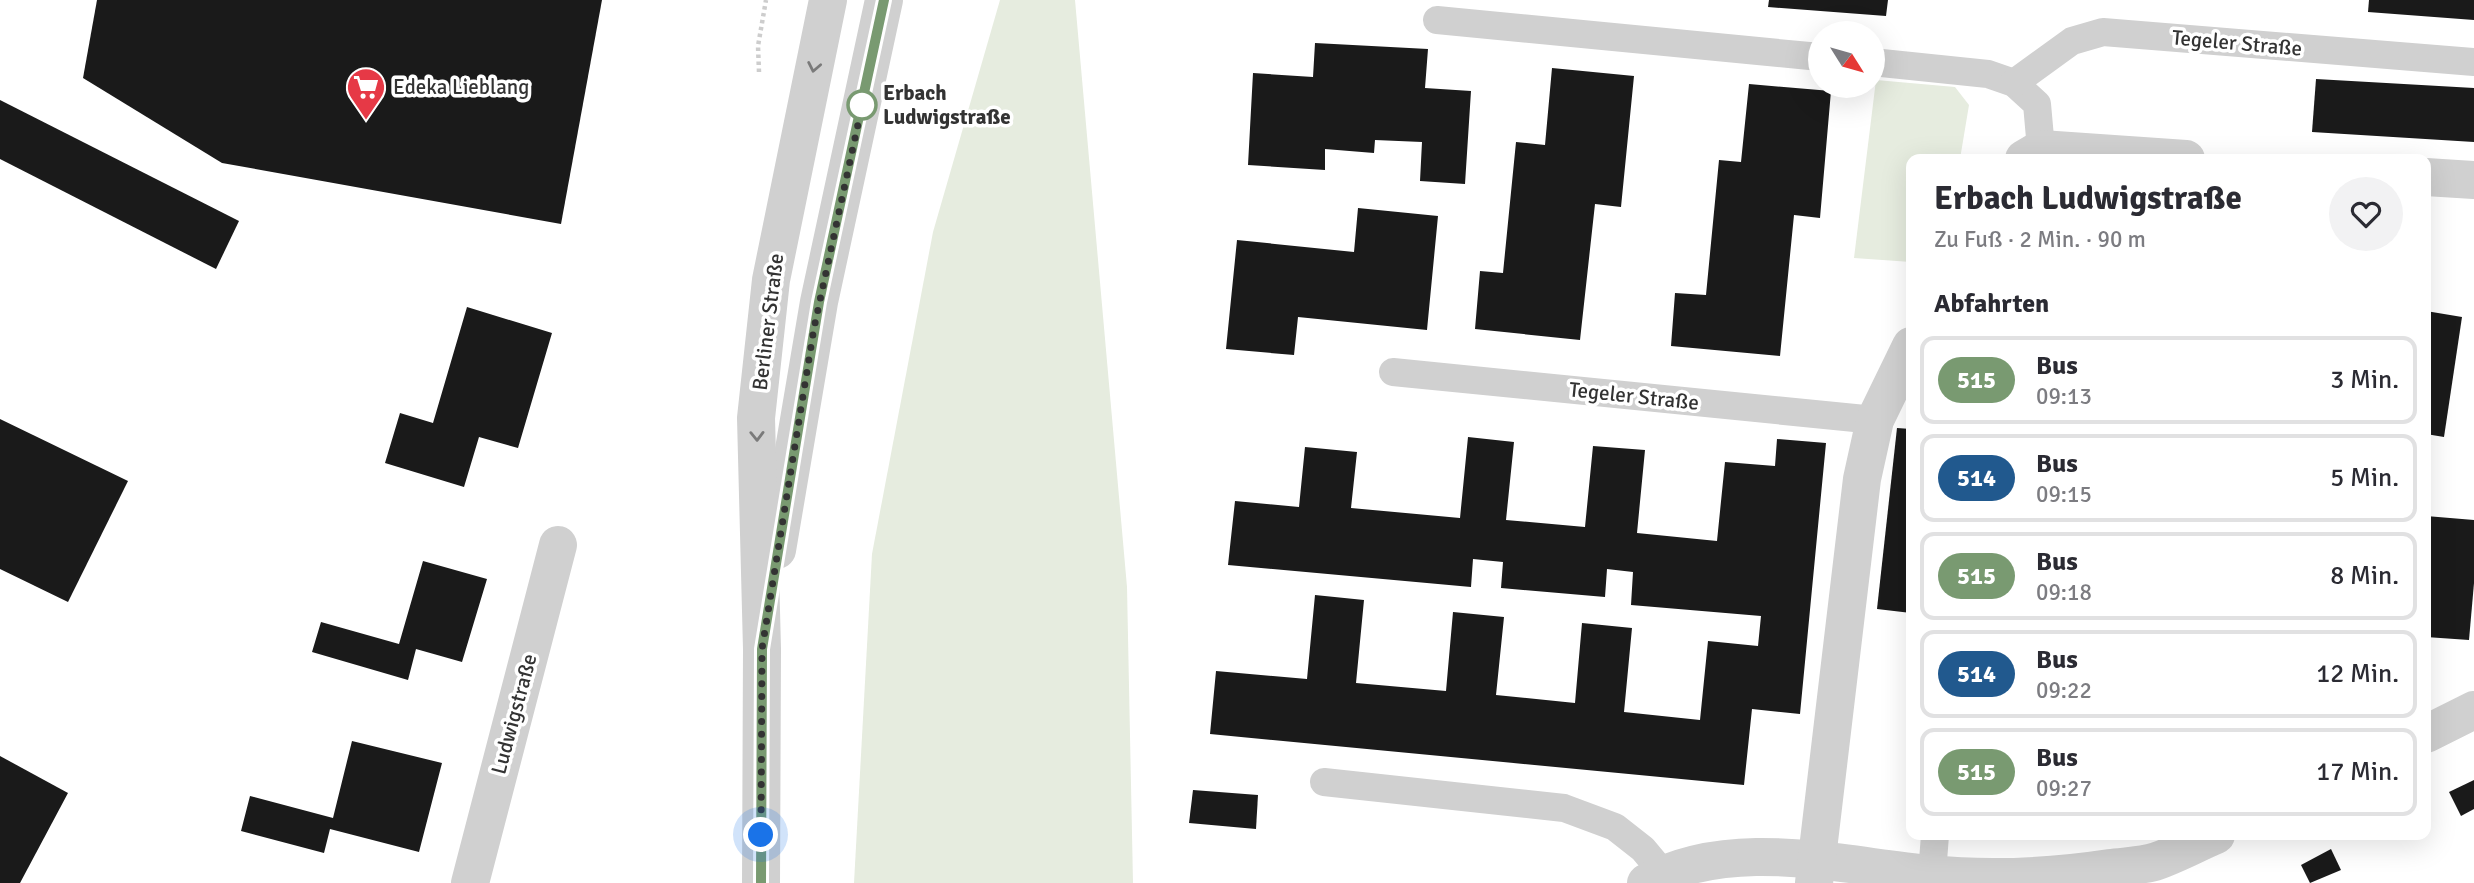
<!DOCTYPE html>
<html lang="de">
<head>
<meta charset="utf-8">
<style>
	:root { --surface:#fff; --page:#f2f2f3; --text:#2b2b33; --muted:#7c7c81; --line:#e1e1e2 }
	body { margin:0; font-family:Signika,sans-serif; background:var(--page); color:var(--text); height:100vh; display:flex; flex-direction:column; font-size:26px; white-space:nowrap }
	* { box-sizing:border-box; margin:0 }
	p { font-size:23px; color:var(--muted) }
	.icon { flex:none; width:38px; height:38px; fill:none; stroke:currentColor; stroke-width:2; stroke-linecap:round; stroke-linejoin:round }
	.map { position:relative; flex:1; overflow:hidden }
	.panel { position:absolute; left:1906px; top:154px; width:525px; height:686px; display:flex; flex-direction:column; background:var(--surface); border-radius:14px; box-shadow:0 7px 28px #0002 }
	.panel>* { flex:none }
	.badge { padding:0 14px; border-radius:23px; font-size:24px; line-height:46px }
	.needle { width:46px; rotate:127deg }
	.controls { position:absolute; left:1808px; top:21px; display:grid; gap:14px }
	.controls a { display:grid; place-items:center; width:77px; height:77px; border-radius:50%; background:var(--surface); box-shadow:0 7px 28px #0002; font-size:35px }
	.you { position:absolute; width:35px; height:35px; margin:-18px; border:5px solid #fff; border-radius:50%; background:#1a73e8; box-shadow:0 0 0 10px #1a73e833 }
	.map>.badge { position:absolute; translate:-50% -50%; box-shadow:0 0 0 4px #fff }
	h2 { padding:0 28px; font-size:26px; line-height:63px }
	.round { display:grid; place-items:center; flex:none; width:74px; height:74px; border-radius:37px; background:var(--page) }
	.headline { display:flex; align-items:center; justify-content:space-between; height:119px; padding:0 28px }
	h1 { font-size:33px; font-weight:800; line-height:52px }
	ul { padding:0; list-style:none }
	li { display:flex; align-items:center; gap:21px; height:88px; margin:0 14px 10px; padding:0 14px; border:4px solid var(--line); border-radius:14px }
	li div { flex:1 }
	li b { display:block; font-size:26px }
	li em { font-style:normal }
	li .badge { min-width:77px; font-weight:700; text-align:center }
	.map>svg:first-child { display:block }
	.green { fill:#e6ecdf }
	.building { fill:#1a1a1a }
	.lines { fill:none; stroke-linecap:round; stroke-linejoin:round }
	.path { stroke:#cdcdcd; stroke-width:4.5; stroke-dasharray:3.5 3.5; stroke-linecap:butt }
	.service { stroke:#d0d0d0; stroke-width:28 }
	.minor { stroke:#d0d0d0; stroke-width:38 }
	.tertiary { stroke:#d0d0d0; stroke-width:38 }
	.oneway { stroke:#7a7a7a }
	.line-casing { stroke:#fff; stroke-width:16 }
	.line { stroke:#799a71; stroke-width:10 }
	.walk { stroke:#333; stroke-width:7; stroke-dasharray:0 12.6 }
	.stop-dot { fill:#fff; stroke:#799a71; stroke-width:3.5 }
	.labels { text-anchor:middle; stroke-width:7; stroke-linejoin:round; paint-order:stroke }
	.street-label { font-size:21px; fill:#333; stroke:#fff }
	.poi-label { font-size:21px; fill:#333; stroke:#fff; text-anchor:start }
	.stop-label { font-size:21px; font-weight:bold; fill:#333; stroke:#fff; text-anchor:start }
</style>
</head>
<body>
<div class="map">
<svg width="2474" height="883" viewBox="0 0 2474 883">
	<rect width="100%" height="100%" fill="#fff"/>
	<g class="green">
		<path d="M1000,0H1075L1127,587L1133,883H854L872,554L933,232Z"/>
		<path d="M1876,80L1955,87L1969,105L1960,159H1911V262L1854,258Z"/>
	</g>
	<g class="building">
		<path d="M97,0H602L561,224L222,163L83,78Z"/>
		<path d="M1769,0H1888L1886,16L1768,7Z"/>
		<path d="M2369,0H2474V20L2368,12Z"/>
		<path d="M1315,43L1428,49L1425,88L1471,91L1465,184L1420,181L1422,142L1375,140L1374,153L1325,149V170L1248,165L1253,73L1313,77Z"/>
		<path d="M1552,68L1634,76L1621,207L1595,204L1580,340L1475,329L1480,271L1503,273L1516,142L1545,145Z"/>
		<path d="M2316,79L2474,88V142L2312,132Z"/>
		<path d="M1749,84L1831,91L1820,218L1794,215L1780,356L1671,346L1675,293L1706,295L1719,160L1741,162Z"/>
		<path d="M0,100L239,221L216,269L0,159Z"/>
		<path d="M1358,208L1438,216L1427,330L1298,317L1294,355L1226,349L1237,240L1354,252Z"/>
		<path d="M467,307L552,333L518,448L479,437L464,487L385,463L400,413L433,423Z"/>
		<path d="M2426,311L2462,317L2444,437L2426,434Z"/>
		<path d="M0,419L128,481L68,602L0,569Z"/>
		<path d="M1897,428L1911,429V613L1877,609Z"/>
		<path d="M1468,437L1514,442L1506,520L1585,527L1593,446L1645,450L1637,533L1717,541L1725,462L1775,466L1777,439L1826,443L1800,714L1752,709L1744,785L1210,734L1216,671L1307,679L1315,595L1364,600L1356,683L1446,691L1453,612L1504,617L1496,695L1575,703L1582,623L1632,628L1624,712L1700,720L1708,641L1758,646L1761,616L1631,605L1633,572L1607,569L1605,597L1501,588L1503,562L1473,559L1471,587L1228,565L1235,501L1299,507L1305,447L1357,452L1351,508L1460,518Z"/>
		<path d="M2426,516L2474,520V583L2469,640L2426,637Z"/>
		<path d="M423,561L487,579L462,662L416,649L408,680L312,652L321,622L399,644Z"/>
		<path d="M352,741L442,763L419,852L330,829L324,853L241,831L250,796L333,818Z"/>
		<path d="M0,756L68,793L20,883H0Z"/>
		<path d="M2474,780V809L2461,816L2449,792Z"/>
		<path d="M1193,790L1258,795L1256,829L1189,823Z"/>
		<path d="M2331,849L2341,870L2310,883L2301,865Z"/>
	</g>
	<g class="lines">
		<path class="path" d="M759,72L758,46L766,0"/>
		<g class="service">
			<path d="M1437,20L1820,57"/>
			<path d="M1872,62L1988,74L2014,83L2037,104L2041,149"/>
			<path d="M2014,83L2072,41L2103,32L2474,62"/>
			<path d="M1393,372L1875,420"/>
			<path d="M1324,782L1564,808L1615,827L1643,849L1663,873"/>
			<path d="M1932,874L1935,835"/>
		</g>
		<g class="minor">
			<path d="M2024,159L2041,149L2186,159"/>
			<path d="M2426,177L2474,180"/>
			<path d="M2426,734L2474,710"/>
			<path d="M470,883L558,545"/>
			<path d="M1646,883C1731,836 1837,865 1929,874C1989,880 2050,877 2110,868C2125,866 2143,866 2157,861C2177,854 2197,843 2216,835"/>
			<path d="M1814,883L1862,479L1875,420L1911,346"/>
		</g>
		<g class="tertiary">
			<path d="M777,550L819,302L884,0"/>
			<path d="M761,883L762,649L756,418L771,280L828,0"/>
		</g>
	</g>
	<defs><path id="oneway-chevron" d="M-2-3.5L2.5 0L-2 3.5" fill="none" stroke-width="1.6" stroke-linecap="round" stroke-linejoin="round" transform="scale(1.75)"/></defs>
	<g class="oneway">
		<use href="#oneway-chevron" transform="translate(814 67) rotate(101)"/>
		<use href="#oneway-chevron" transform="translate(757 436) rotate(89)"/>
	</g>
	<g class="lines">
		<g class="line-casing">
			<path id="line" d="M761,883L762,649L819,302L884,0"/>
		</g>
		<use href="#line" class="line"/>
		<path class="walk" d="M761,835L762,649L814,328L863,101L862,105"/>
	</g>
	<defs>
		<g id="supermarket-pin" transform="scale(2.0125)"><path d="M0 17L-7.5 6A9.5 9.5 0 1 1 7.5 6Z" fill="#e63946" stroke="#fff"/><path d="M-6-5.5h2.5l.6 2H6L4.5 2H-2.5L-4.4-4H-6ZM-1.5 3.2a1.3 1.3 0 1 0 .1 0ZM3 3.2a1.3 1.3 0 1 0 .1 0Z" fill="#fff"/></g>
	</defs>
	<g fill-rule="evenodd">
		<use href="#supermarket-pin" x="366" y="87"/>
	</g>
	<circle class="stop-dot" cx="862" cy="105" r="14"/>
	<g class="labels">
		<g class="street-label">
			<text transform="translate(2237 43) rotate(5)" y="7">Tegeler Straße</text>
			<text transform="translate(768 322) rotate(-83)" y="7">Berliner Straße</text>
			<text transform="translate(1634 396) rotate(6)" y="7">Tegeler Straße</text>
			<text transform="translate(514 714) rotate(-75)" y="7">Ludwigstraße</text>
		</g>
		<g class="poi-label">
			<text x="393" y="94">Edeka Lieblang</text>
		</g>
		<g class="stop-label">
			<text x="883" y="100">Erbach<tspan x="883" dy="24">Ludwigstraße</tspan></text>
		</g>
	</g>
</svg>
<div class="controls">
<a><svg class="needle" viewBox="-14 -14 28 28"><path d="M0-13l5 13h-10z" fill="#e53935"/><path d="M0 13l5-13h-10z" fill="#7c7c81"/></svg></a>
</div>
<div class="you" style="left:761px;top:835px"></div>
<section class="panel">
<div class="headline"><div><h1>Erbach Ludwigstraße</h1><p>Zu Fuß · 2 Min. · 90 m</p></div><a class="round"><svg class="icon" aria-label="heart" viewBox="0 0 24 24"><path d="M12 20l-8-8c-3-5 5-10 8-4 3-6 11-1 8 4z"/></svg></a></div>
<h2>Abfahrten</h2>
<ul>
<li><span class="badge" style="background:#799a71;color:#fff">515</span><div><b>Bus</b><p>09:13</p></div><em>3 Min.</em></li>
<li><span class="badge" style="background:#21598e;color:#fff">514</span><div><b>Bus</b><p>09:15</p></div><em>5 Min.</em></li>
<li><span class="badge" style="background:#799a71;color:#fff">515</span><div><b>Bus</b><p>09:18</p></div><em>8 Min.</em></li>
<li><span class="badge" style="background:#21598e;color:#fff">514</span><div><b>Bus</b><p>09:22</p></div><em>12 Min.</em></li>
<li><span class="badge" style="background:#799a71;color:#fff">515</span><div><b>Bus</b><p>09:27</p></div><em>17 Min.</em></li>
</ul>
</section>
</div>
</body>
</html>
